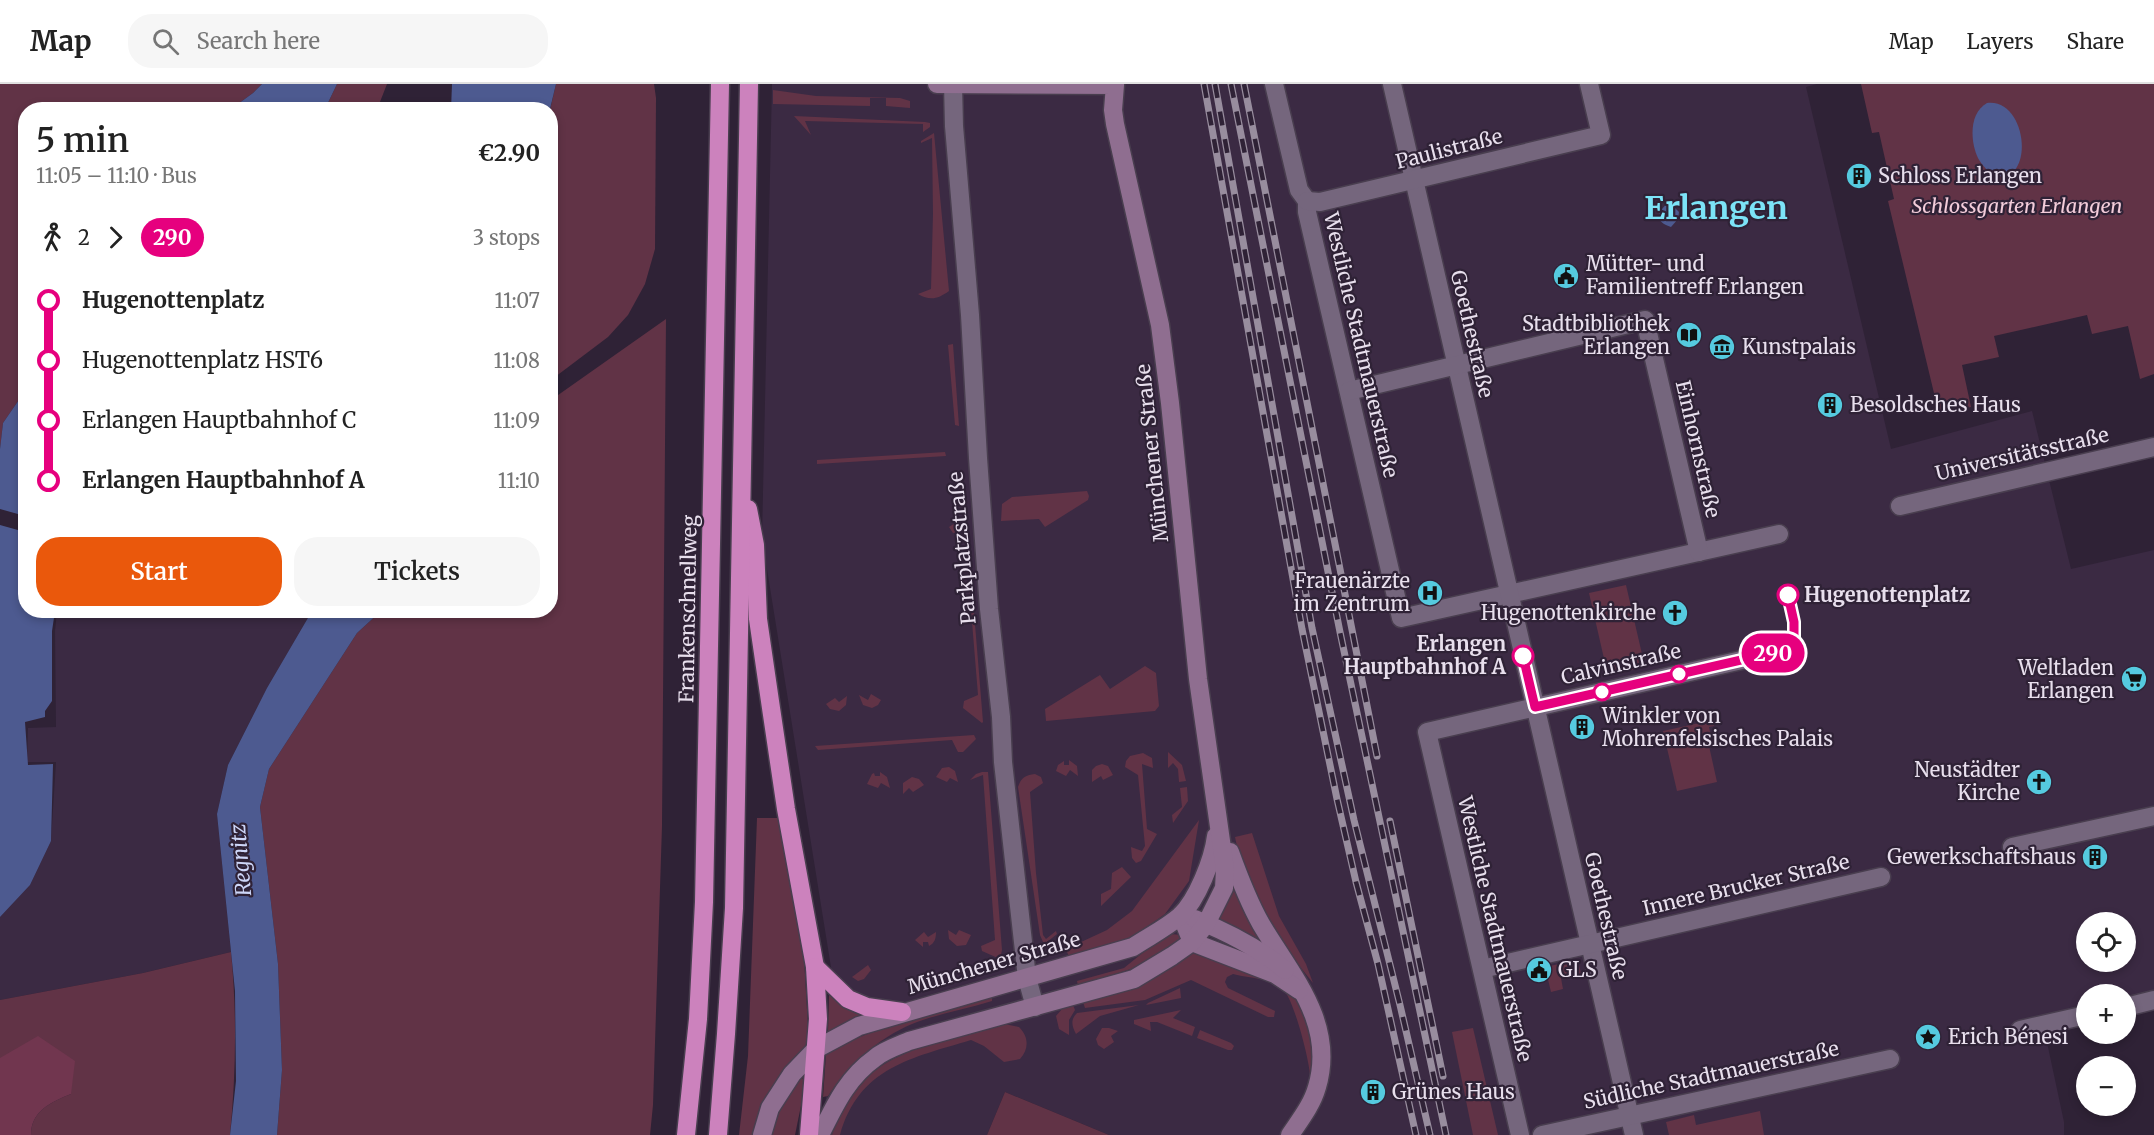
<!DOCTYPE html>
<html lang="en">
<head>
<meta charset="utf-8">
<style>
	:root { --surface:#fff; --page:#f6f6f6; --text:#222; --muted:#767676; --line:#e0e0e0; --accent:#ea580c }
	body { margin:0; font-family:Merriweather,serif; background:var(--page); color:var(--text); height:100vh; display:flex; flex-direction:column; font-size:22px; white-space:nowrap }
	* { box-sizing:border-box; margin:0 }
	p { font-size:20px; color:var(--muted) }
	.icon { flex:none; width:33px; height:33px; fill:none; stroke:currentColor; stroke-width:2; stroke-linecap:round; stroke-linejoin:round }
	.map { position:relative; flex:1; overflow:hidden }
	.side { position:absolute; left:18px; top:18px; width:540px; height:516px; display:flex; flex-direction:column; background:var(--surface); border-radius:24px; box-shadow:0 3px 9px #0003 }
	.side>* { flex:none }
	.badge { padding:0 12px; border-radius:20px; font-size:21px; line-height:39px }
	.buttons { position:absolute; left:2076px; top:828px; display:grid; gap:12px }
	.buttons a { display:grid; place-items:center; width:60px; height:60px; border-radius:50%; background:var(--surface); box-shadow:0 3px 9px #0003; font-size:30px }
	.map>.badge { position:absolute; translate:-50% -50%; box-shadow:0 0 0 3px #fff }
	.legs { display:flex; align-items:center; gap:9px; height:66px; padding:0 18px; font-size:20px }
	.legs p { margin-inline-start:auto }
	.summary { display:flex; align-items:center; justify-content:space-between; height:102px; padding:0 18px }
	h1 { font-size:33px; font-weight:600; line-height:45px }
	.action { display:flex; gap:12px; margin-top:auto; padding:12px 18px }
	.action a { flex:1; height:69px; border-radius:24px; background:var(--accent); color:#fff; font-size:24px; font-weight:600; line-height:69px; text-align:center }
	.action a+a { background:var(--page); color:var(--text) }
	ul { padding:0 18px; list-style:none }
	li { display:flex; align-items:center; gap:21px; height:60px; font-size:22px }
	li i { display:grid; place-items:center; width:9px; height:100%; margin:0 8px; background:currentColor }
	li i::after { content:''; width:15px; height:15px; margin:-8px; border:4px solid; border-radius:50%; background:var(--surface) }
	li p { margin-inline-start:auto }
	li:first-child i { background:linear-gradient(#0000 50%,currentColor 0) }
	li:last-child i { background:linear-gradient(currentColor 50%,#0000 0) }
	header { display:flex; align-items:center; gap:36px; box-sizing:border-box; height:84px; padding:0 30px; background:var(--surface); border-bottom:2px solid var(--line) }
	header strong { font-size:28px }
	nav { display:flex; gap:33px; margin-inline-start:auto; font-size:21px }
	.search { width:420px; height:54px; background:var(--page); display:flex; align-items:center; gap:15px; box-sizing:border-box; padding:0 21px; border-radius:24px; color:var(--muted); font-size:22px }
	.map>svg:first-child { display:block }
	.built { fill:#3b2a43; fill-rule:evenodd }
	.green { fill:#613346 }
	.forest { fill:#71364f }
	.water { fill:#4d5a90 }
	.pier { fill:#2f2236 }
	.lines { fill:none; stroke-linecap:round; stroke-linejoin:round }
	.street-casing { stroke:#493e4f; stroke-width:21 }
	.secondary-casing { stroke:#493e4f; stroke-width:21 }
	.highway-casing { stroke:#493e4f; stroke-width:21 }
	.street { stroke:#75667d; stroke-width:18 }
	.secondary { stroke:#8f6e90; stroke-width:18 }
	.highway { stroke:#cc82bd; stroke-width:18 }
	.rail-casing { stroke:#988d9e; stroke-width:7 }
	.rail { stroke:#2f2236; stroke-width:4.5; stroke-dasharray:14; stroke-linecap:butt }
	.line-1-casing { stroke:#fff; stroke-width:14 }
	.line-1 { stroke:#e6007e; stroke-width:9 }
	.stop-1-dot { fill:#fff; stroke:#e6007e; stroke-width:3 }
	.labels { text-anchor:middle; stroke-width:4.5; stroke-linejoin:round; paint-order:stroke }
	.street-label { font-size:20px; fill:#e8dfed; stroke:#2f2236 }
	.poi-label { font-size:20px; fill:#e8dfed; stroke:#2f2236; text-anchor:start }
	.park-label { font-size:20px; font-style:italic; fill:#f3ccda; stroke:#2f2236 }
	.stop-label { font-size:20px; font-weight:bold; fill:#e8dfed; stroke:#2f2236; text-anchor:start }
	.water-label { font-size:21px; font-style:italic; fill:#cdd6f8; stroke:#2f2236 }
	.town-label { font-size:32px; font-weight:bold; fill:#7ce3f7; stroke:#2f2236 }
</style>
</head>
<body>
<header>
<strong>Map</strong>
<div class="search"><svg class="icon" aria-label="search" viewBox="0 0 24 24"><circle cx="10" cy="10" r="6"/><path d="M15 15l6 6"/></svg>Search here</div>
<nav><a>Map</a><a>Layers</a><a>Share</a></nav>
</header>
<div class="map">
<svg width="2154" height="1051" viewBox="0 0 2154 1051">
	<rect width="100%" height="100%" fill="#2f2236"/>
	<g class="built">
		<path d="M772,0H1817L1806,3L1891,365L2032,327L2071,485L2154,466V923L2126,930V910H2086V939L2045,949L2064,1038V1051H1109L1005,1008L987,1051H820L839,933L762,454ZM2086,838H2126V878H2086Z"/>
		<path d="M57,527H312L267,604L228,681L217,730L231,868L143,889L0,916V833L30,801L51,757L56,678H27L28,644L56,643L55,547Z"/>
	</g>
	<g class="green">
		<path d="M0,0H262L253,9L231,25L26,26L25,307L3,339L0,365Z"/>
		<path d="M337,0H387L378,23L382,25H325Z"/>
		<path d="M556,0H654L656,14L655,165L645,200L628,231L608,253L551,296L550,26Z"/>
		<path d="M1861,0H2154V290L2140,295L2128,242L2092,250L2087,231L1994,252L1999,273L1962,281L1971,323L1939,330L1888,117L1894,115L1879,48L1872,49Z"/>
		<path d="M773,6L816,12L900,14L910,17V24L886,22V14H870V22L773,20Z"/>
		<path d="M794,32L925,38L930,39V43L923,48V40L805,37L811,51Z"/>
		<path d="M934,49L949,207C938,215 930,217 918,210L931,205L933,130L932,54L921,59V57Z"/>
		<path d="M666,235L662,742L653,1021L650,1051H277L282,986L278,880L260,723L269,685L357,549L381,527L550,526L551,316Z"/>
		<path d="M953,260L959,342L955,341L948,261Z"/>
		<path d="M945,368L946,372L817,380V376Z"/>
		<path d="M959,387H962L967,442L965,447L953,449L949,443L963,434Z"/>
		<path d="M1087,407L1089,412L1088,416L1045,443L1039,435L1001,437L1002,420L1012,413Z"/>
		<path d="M964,478L970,479L983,638L982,639L963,624L964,617L978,611L968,489L961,481L953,486Z"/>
		<path d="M1626,501L1645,583L1608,592L1589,509Z"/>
		<path d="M1145,582L1156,589L1159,622L1155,627L1046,637L1045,625L1100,591L1110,605Z"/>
		<path d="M871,610L881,616L878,621L872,624L863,621L859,611L868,616Z"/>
		<path d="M847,612L846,621L839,627L830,625L826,620L835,614L839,618Z"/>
		<path d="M1713,636L1714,642L1709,643L1711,652L1707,653L1717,698L1677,707L1663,647Z"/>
		<path d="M974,651L976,655L963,668H958L952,656L818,666L815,662Z"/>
		<path d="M1168,668L1182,681L1186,697L1179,698L1178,685L1173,679L1168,684Z"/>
		<path d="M1143,669L1152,674L1153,684L1142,680L1147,745L1157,750L1141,777L1136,779L1132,774L1131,763L1142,767L1145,762L1138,691L1125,683L1126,677L1130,672Z"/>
		<path d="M1069,676L1077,682L1078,692L1070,686L1066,692L1056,687L1058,681L1064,677V681H1069Z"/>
		<path d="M1102,680L1108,682L1113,691L1103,696L1101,692L1092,698V686L1096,682Z"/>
		<path d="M949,683L955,687L958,698L950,694L947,698L936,693L942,684Z"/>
		<path d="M880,688L887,693L890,704L881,699L878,704L867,700L872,690L874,689L875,692H880Z"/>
		<path d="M982,688H988L1002,866L1000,875L982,867L981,862L995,856L983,691L970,696L976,690Z"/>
		<path d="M1035,690L1041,693L1043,699L1030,708L1036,789L1043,851L1046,855L1056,847L1057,850L1047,858H1043L1040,851L1018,703C1021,694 1025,691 1035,690Z"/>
		<path d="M912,693L919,695L924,701L913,708L909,704L903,710V699Z"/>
		<path d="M1187,703L1188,717L1173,739L1172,731L1182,723L1180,704Z"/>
		<path d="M757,734H779L804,873L809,960C781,986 762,1014 753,1051H739L748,972Z"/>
		<path d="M1199,736L1189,797L1165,830L1134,852L1114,861L1069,873L1066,865L1107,846L1132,827Z"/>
		<path d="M1252,749L1279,832L1306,880L1313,899C1278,856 1245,808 1235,753Z"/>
		<path d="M1122,783L1131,793L1101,822V810L1111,805L1112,789Z"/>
		<path d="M1231,798L1265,860L1216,836Z"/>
		<path d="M948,846L956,851L959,846L971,851L966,861L957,862L949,855Z"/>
		<path d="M924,848L928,853L936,848C936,854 935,859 929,862L928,858H923V863L915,856Z"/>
		<path d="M1170,850L1182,851L1183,854L1140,882L1078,902L1077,897L1124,884L1161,854Z"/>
		<path d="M231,868C237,930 236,990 230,1051H31C31,1027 51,1018 71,1010L0,974V916L143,889Z"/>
		<path d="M1191,870C1205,868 1219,875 1232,879C1252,886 1274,893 1290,908C1311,929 1316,964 1310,991C1309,975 1294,916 1283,905C1271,894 1247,894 1233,890L1227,893L1225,898L1228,904L1275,927L1274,933H1268L1191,896L1145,916L1085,924L1083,918Z"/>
		<path d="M1578,876L1581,890L1561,894L1563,905L1551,908L1545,883Z"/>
		<path d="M868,881L871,886L864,895L858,897L852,893Z"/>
		<path d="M1180,904L1181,914L1146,921L1148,919Z"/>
		<path d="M829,911L864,929V933L828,948Z"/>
		<path d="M992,913V917C966,925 937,930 912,940C878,954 848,982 828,1012L823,1013L826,970C877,940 936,929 992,913Z"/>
		<path d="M1073,921L1075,926L1069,936V951L1059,945L1056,932L1062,925Z"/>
		<path d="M1139,921L1100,932L1076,950C1072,942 1070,936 1077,929Z"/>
		<path d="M1181,926L1173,934L1195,943L1192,952L1157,938H1150L1151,947L1134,940V936Z"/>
		<path d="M1004,940L1019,943C1029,953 1029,965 1020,975L1004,978L984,962L971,956C912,974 859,983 840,1051H832C856,967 931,961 1004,940Z"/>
		<path d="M1102,944H1109L1118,947L1111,952L1114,958L1104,965L1098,961L1096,955Z"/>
		<path d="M1473,944L1498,1051H1473L1452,948Z"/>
		<path d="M1200,946L1231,959L1234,962L1232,966H1228L1197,954Z"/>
		<path d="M802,994L806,997L795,1051H771L780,1023L799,995Z"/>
		<path d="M1005,1008L1109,1051H987Z"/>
		<path d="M1760,1027L1764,1051H1669L1666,1038L1694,1031L1696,1041Z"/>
	</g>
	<path class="forest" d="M38,952L75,977L71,1010C51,1018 31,1027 31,1051H0V974Z"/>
	<g class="water">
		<path d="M262,0H337L325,25H231L253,9Z"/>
		<path d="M452,0H556L550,25L451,26Z"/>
		<path d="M1987,19C2027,14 2035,97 1998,92C1989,90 1982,81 1978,74C1970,57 1969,29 1987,19Z"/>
		<path d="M1667,120L1674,123L1679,128L1678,135L1671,143C1656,138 1655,130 1667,120Z"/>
		<path d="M25,307L26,526L55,527L52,547V617L45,627V633L25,638L28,681L53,680L51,757L30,801L0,833V365L3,339Z"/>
		<path d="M312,527H381L357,549L269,685L260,723L278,880L282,986L277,1051H230L236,997L235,907L217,730L228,681L267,604Z"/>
	</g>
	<path class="pier" d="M0,425L25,432V448L0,441Z"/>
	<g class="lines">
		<g class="street-casing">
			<g id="street">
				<path d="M953,0L954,42L970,231L978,374L989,525L1001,633L1003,678L1027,894L1035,923"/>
				<path d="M1274,0L1299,106L1307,117V128L1401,534L1779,450"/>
				<path d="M1392,0L1634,1051"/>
				<path d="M1307,117L1320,118L1601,51L1589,0"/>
				<path d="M1349,307L1645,236L1699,468"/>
				<path d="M1900,422L2154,363"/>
				<path d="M2012,763L2154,732"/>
				<path d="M1482,885L1881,793"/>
				<path d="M2126,923L2154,916"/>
				<path d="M2020,946L2086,931"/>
				<path d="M1520,1051L1427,648L1794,564"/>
				<path d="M1542,1051L1890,975"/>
			</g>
		</g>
		<g class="secondary-casing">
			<g id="secondary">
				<path d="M1230,768C1239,793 1248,817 1261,840C1291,891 1336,939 1317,1003C1312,1021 1300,1036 1290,1051"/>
				<path d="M1181,831L1192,858L1275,890L1299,906"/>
				<path d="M1195,835C1227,848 1259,864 1285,886"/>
				<path d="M762,1051L770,1024L792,990L816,965L859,942L1133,863C1148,853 1166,844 1180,832C1197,816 1213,776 1216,752"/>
				<path d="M820,1051C835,1021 847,994 875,974C884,966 898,962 909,957L1134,895L1172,872L1192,858L1206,840L1224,804L1225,785L1198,595L1170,319L1160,241L1115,40L1113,26L1115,1L937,0"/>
			</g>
		</g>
		<g class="highway-casing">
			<g id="highway">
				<path d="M748,425L755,461L758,535L771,624L786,725L815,883L818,935L809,1051"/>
				<path d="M815,883L848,915L867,923L902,928"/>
				<path d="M686,1051L698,935L704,818L720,0"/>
				<path d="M718,1051L726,950L734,824L749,0"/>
			</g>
		</g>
		<use href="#street" class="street"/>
		<use href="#secondary" class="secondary"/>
		<use href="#highway" class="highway"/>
		<g class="rail-casing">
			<g id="rail">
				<path d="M1204,0L1302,545L1337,715L1356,798L1378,880L1416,1051"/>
				<path d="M1215,0L1312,544L1354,736L1400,921L1430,1051"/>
				<path d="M1231,0L1340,548L1446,1051"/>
				<path d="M1244,0L1377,672"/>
				<path d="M1390,737L1443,992"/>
			</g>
		</g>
		<use href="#rail" class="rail"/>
	</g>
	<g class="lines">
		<g class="line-1-casing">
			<path id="line-1" d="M1523,572L1535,623L1553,619L1794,564V538L1788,511"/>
		</g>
		<use href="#line-1" class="line-1"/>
	</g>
	<defs>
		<g id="building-disc" transform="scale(1.35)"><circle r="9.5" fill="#55cadf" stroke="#2f2236"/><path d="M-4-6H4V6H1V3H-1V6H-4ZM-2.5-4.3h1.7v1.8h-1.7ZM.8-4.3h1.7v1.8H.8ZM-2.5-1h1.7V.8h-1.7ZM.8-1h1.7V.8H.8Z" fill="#111"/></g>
		<g id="civic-disc" transform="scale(1.35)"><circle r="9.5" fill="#55cadf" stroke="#2f2236"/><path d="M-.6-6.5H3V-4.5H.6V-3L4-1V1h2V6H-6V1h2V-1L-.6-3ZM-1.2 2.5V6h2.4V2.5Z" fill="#111"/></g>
		<g id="library-disc" transform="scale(1.35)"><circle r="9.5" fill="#55cadf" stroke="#2f2236"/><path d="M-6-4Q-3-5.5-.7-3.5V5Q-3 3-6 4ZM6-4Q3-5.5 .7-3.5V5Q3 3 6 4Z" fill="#111"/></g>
		<g id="museum-disc" transform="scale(1.35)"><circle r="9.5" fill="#55cadf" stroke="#2f2236"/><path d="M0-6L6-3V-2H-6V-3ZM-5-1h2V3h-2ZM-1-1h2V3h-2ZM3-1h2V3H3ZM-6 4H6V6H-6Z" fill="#111"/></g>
		<g id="hospital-disc" transform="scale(1.35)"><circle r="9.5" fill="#55cadf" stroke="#2f2236"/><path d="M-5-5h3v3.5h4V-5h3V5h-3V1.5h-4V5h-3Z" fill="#111"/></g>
		<g id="church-disc" transform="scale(1.35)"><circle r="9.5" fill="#55cadf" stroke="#2f2236"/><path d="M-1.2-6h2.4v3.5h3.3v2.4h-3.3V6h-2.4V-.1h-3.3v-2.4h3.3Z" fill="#111"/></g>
		<g id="supermarket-disc" transform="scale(1.35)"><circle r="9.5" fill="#55cadf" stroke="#2f2236"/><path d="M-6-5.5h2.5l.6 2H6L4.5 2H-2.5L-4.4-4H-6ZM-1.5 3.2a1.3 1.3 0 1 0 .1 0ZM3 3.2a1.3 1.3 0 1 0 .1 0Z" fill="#111"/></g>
		<g id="sight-disc" transform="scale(1.35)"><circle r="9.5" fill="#55cadf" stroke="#2f2236"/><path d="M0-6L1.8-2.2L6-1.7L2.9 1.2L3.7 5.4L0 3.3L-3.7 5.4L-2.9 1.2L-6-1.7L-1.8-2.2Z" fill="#111"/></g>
	</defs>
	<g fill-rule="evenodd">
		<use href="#building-disc" x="1859" y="92"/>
		<use href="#civic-disc" x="1566" y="192"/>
		<use href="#library-disc" x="1689" y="251"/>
		<use href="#museum-disc" x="1722" y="263"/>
		<use href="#building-disc" x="1830" y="321"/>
		<use href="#hospital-disc" x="1430" y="509"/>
		<use href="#church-disc" x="1675" y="529"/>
		<use href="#supermarket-disc" x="2134" y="595"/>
		<use href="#building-disc" x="1582" y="643"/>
		<use href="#church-disc" x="2039" y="698"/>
		<use href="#building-disc" x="2095" y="773"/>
		<use href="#civic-disc" x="1539" y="886"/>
		<use href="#sight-disc" x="1928" y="953"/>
		<use href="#building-disc" x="1373" y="1008"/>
	</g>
	<g class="stop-1-dot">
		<circle cx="1788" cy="511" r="10"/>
		<circle cx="1523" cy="572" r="10"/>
		<circle cx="1679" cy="590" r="8"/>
		<circle cx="1602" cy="608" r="8"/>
	</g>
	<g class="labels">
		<g class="street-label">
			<text transform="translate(1449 65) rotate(-14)" y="7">Paulistraße</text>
			<text transform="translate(1472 250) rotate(77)" y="7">Goethestraße</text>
			<text transform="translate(1361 261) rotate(77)" y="7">Westliche Stadtmauerstraße</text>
			<text transform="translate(1698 365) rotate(77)" y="7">Einhornstraße</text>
			<text transform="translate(1152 369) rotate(-96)" y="7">Münchener Straße</text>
			<text transform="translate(2022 370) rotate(-13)" y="7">Universitätsstraße</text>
			<text transform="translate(962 464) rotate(-95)" y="7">Parkplatzstraße</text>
			<text transform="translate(688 525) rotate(-89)" y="7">Frankenschnellweg</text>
			<text transform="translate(1621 580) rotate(-13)" y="7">Calvinstraße</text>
			<text transform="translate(1746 801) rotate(-13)" y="7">Innere Brucker Straße</text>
			<text transform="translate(1606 832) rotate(77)" y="7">Goethestraße</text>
			<text transform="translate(1495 845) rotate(77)" y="7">Westliche Stadtmauerstraße</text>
			<text transform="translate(994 879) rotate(-16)" y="7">Münchener Straße</text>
			<text transform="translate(1711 991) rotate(-12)" y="7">Südliche Stadtmauerstraße</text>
		</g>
		<g class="poi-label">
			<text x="1878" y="99">Schloss Erlangen</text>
			<text x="1586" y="187">Mütter- und<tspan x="1586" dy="23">Familientreff Erlangen</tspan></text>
			<text x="1670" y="247" text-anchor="end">Stadtbibliothek<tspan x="1670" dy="23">Erlangen</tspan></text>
			<text x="1742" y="270">Kunstpalais</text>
			<text x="1850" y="328">Besoldsches Haus</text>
			<text x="1410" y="504" text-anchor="end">Frauenärzte<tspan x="1410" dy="23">im Zentrum</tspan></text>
			<text x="1656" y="536" text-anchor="end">Hugenottenkirche</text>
			<text x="2114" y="591" text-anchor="end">Weltladen<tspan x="2114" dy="23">Erlangen</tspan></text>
			<text x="1602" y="639">Winkler von<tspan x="1602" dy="23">Mohrenfelsisches Palais</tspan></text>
			<text x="2020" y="693" text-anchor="end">Neustädter<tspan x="2020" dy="23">Kirche</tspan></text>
			<text x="2076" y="780" text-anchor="end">Gewerkschaftshaus</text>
			<text x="1558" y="893">GLS</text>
			<text x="1948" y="960">Erich Bénesi</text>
			<text x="1392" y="1015">Grünes Haus</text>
		</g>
		<g class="park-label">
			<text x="2017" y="129">Schlossgarten Erlangen</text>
		</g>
		<g class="stop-label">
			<text x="1804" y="518">Hugenottenplatz</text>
			<text x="1506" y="567" text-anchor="end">Erlangen<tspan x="1506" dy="23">Hauptbahnhof A</tspan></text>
		</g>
		<g class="water-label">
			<text transform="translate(241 776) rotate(-95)" y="7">Regnitz</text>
		</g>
		<g class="town-label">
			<text x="1716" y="135">Erlangen</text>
		</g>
	</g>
</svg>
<div class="buttons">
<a><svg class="icon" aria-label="locate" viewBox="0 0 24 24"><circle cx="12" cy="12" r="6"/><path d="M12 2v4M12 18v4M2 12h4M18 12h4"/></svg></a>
<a>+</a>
<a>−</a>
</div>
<b class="badge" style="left:1773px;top:569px;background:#e6007e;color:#fff">290</b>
<section class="side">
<div class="summary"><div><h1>5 min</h1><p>11:05 – 11:10 · Bus</p></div><b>€2.90</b></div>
<div class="legs"><svg class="icon" aria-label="walk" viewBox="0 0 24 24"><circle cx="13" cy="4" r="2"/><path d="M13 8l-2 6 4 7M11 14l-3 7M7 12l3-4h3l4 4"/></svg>2<svg class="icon" aria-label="forward" viewBox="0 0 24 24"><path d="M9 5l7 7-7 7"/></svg><b class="badge" style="background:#e6007e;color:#fff">290</b><p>3 stops</p></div>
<ul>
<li><i style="color:#e6007e"></i><b>Hugenottenplatz</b><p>11:07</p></li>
<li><i style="color:#e6007e"></i><span>Hugenottenplatz HST6</span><p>11:08</p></li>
<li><i style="color:#e6007e"></i><span>Erlangen Hauptbahnhof C</span><p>11:09</p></li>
<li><i style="color:#e6007e"></i><b>Erlangen Hauptbahnhof A</b><p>11:10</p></li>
</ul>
<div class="action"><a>Start</a><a>Tickets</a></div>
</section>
</div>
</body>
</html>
